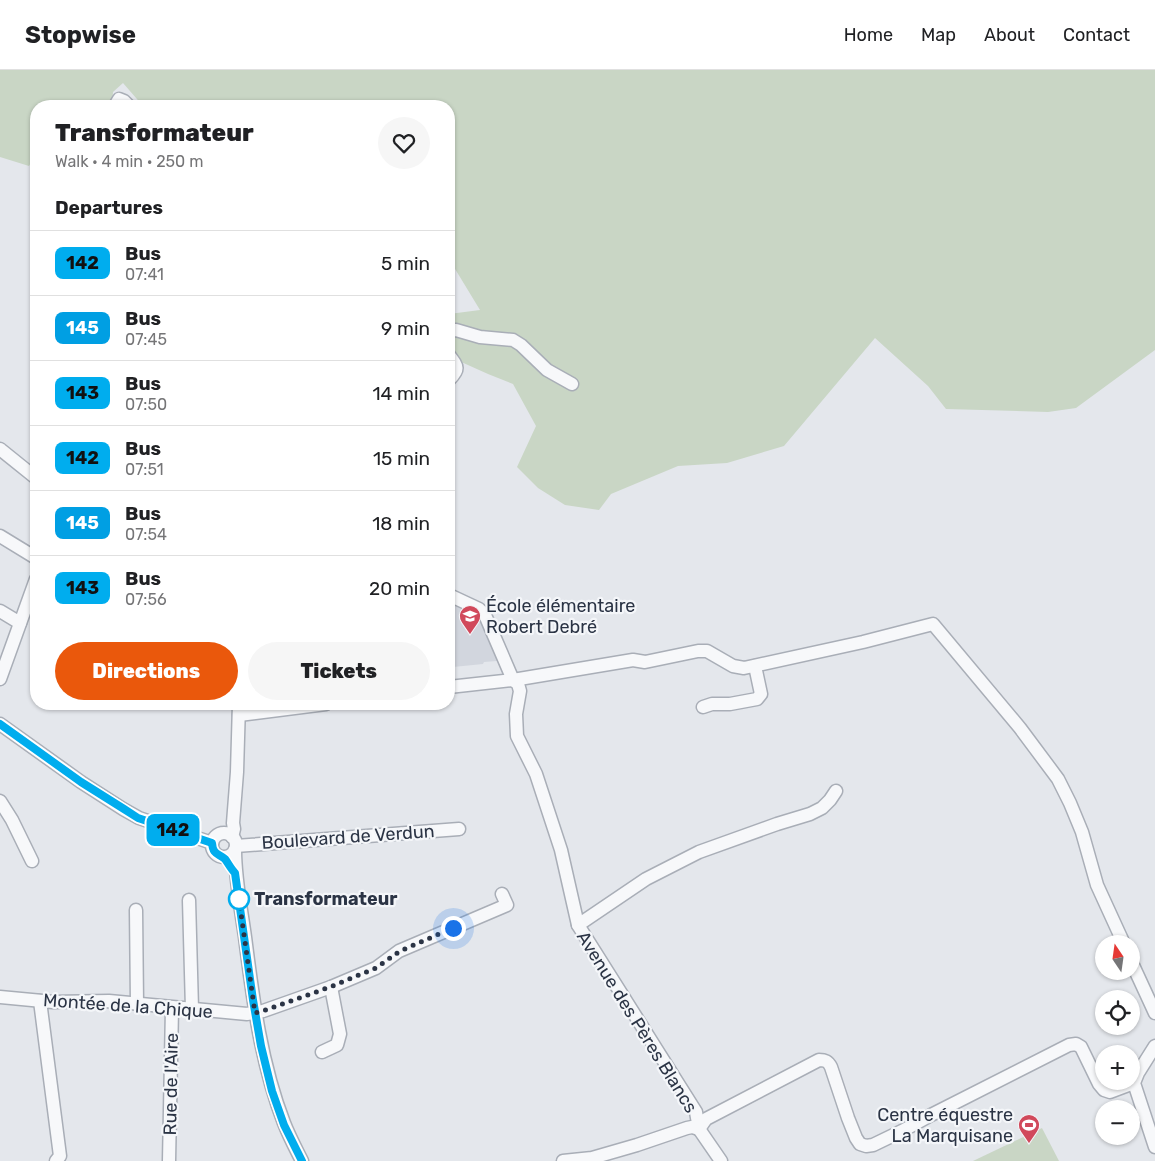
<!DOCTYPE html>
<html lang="en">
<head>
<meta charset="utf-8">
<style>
	:root { --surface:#fff; --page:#f6f6f6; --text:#202124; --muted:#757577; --line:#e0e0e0; --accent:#ea580c }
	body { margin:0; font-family:Rubik,sans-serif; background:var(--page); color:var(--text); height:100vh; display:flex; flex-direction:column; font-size:19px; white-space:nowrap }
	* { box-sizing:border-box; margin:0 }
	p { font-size:16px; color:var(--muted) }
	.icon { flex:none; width:28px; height:28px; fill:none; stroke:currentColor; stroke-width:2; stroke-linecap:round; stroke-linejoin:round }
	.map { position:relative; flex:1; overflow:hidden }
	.drawer { position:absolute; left:30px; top:30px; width:425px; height:610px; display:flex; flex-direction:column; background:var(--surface); border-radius:20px; box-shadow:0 1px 4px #0004 }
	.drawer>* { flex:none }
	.badge { padding:0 10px; border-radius:8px; font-size:18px; line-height:32px }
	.needle { width:32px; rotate:347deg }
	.fabs { position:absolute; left:1095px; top:865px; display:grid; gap:10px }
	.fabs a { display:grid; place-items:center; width:45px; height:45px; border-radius:50%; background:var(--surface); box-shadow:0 1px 4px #0004; font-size:25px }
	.you { position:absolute; width:25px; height:25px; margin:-12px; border:4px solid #fff; border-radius:50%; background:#1a73e8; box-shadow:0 0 0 8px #1a73e833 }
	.map>.badge { position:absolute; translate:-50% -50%; box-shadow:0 0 0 2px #fff }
	h2 { padding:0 25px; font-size:19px; line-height:45px }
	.round { display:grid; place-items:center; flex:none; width:52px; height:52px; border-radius:26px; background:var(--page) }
	.head { display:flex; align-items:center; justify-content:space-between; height:85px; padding:0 25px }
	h1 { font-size:24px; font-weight:800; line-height:38px }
	.cta { display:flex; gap:10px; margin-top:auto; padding:10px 25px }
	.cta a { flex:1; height:58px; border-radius:30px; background:var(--accent); color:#fff; font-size:20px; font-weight:800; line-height:58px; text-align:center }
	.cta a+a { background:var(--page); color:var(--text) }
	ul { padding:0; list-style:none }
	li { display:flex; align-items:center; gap:15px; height:65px; padding:0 25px; border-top:1px solid var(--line) }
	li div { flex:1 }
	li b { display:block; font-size:19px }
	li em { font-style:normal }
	li .badge { min-width:55px; font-weight:700; text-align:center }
	header { display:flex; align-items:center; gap:30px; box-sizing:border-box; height:70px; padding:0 25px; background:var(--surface); border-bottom:1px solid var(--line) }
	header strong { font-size:24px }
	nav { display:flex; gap:28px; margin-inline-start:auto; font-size:18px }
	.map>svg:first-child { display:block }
	.built { fill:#d2d6de }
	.green { fill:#c9d6c5 }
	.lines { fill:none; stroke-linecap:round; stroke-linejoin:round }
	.minor-casing { stroke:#a9aeb7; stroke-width:15 }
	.minor { stroke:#f7f8fa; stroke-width:12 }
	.line-casing { stroke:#fff; stroke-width:11 }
	.line { stroke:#00adee; stroke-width:8 }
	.walk { stroke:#2b3445; stroke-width:5; stroke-dasharray:0 9 }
	.stop-dot { fill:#fff; stroke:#00adee; stroke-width:2.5 }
	.labels { text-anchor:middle; stroke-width:4.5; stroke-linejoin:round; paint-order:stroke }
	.poi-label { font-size:18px; fill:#2b3445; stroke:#f4f6f9; text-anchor:start }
	.street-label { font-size:18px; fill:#2b3445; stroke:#f4f6f9 }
	.stop-label { font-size:18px; font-weight:bold; fill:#2b3445; stroke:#f4f6f9; text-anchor:start }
</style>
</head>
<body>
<header>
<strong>Stopwise</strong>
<nav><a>Home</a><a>Map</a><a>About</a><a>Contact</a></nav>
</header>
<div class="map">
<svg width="1155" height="1091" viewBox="0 0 1155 1091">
	<rect width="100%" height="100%" fill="#e4e7ec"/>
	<path class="built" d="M449,529L481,544L496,587L497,591L484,592L483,594L453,597L454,606L449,607Z"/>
	<g class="green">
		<path d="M0,0H1155V280L1076,338L1048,342L946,339L928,316L875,268L784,376L727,393L678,396L611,424L599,440L565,435L538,418L517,397L536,356L513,314L488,304L459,291L450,271L449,244L480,240L449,189V36H143L123,13L113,22L112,36H36V84L29,96L0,87Z"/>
		<path d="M1042,1058L1059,1091H973Z"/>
	</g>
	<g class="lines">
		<g class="minor-casing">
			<g id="minor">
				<path d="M116,36V34L119,29L124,31L129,36"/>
				<path d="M449,261L456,260L480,267L513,270L521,275L547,300L572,314"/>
				<path d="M449,285C458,297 460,299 449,310"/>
				<path d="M0,379L36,408"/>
				<path d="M0,466L36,488"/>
				<path d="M449,525L479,539L485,545L513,610L518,614L520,621L516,644L517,666L536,704L561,780L578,855L696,1042L699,1059L721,1091"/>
				<path d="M0,541L20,553"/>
				<path d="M0,609L36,509"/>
				<path d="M449,617L513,610L633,590L645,592L698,581H707L733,596L744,598L863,572L933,554L1020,658L1058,709L1070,733L1082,762L1097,815L1124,874"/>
				<path d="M703,637L712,634H730L757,629L761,624L755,596"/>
				<path d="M239,645L326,634"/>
				<path d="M0,654L81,712L123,739L139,748L212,773"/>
				<path d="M0,731L12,750L32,791"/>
				<circle cx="224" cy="775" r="12"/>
				<path d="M232,767L234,759L233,753L237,702L239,634"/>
				<path d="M236,776L459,759"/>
				<path d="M235,780C235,809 241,838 245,867C253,930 261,994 284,1053C289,1066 296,1079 302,1091"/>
				<path d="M189,830L192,939"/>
				<path d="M136,840L137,934"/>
				<path d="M578,855L646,809L699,782L777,754L810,744L822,738L830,730L836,721"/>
				<path d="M1131,891L1155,943"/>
				<path d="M0,927L53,932L109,931L247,944L263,941L331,917L376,898L399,881L507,835L502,824"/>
				<path d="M40,931L60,1086L56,1091"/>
				<path d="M1155,976L1138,1003L1134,1013L1155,1077"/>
				<path d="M322,982L337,975L340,964L331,917"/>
				<path d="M699,1059L706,1049L819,990C825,990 828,991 831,997L848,1048L856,1068L860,1074L866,1076L873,1075L902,1061L931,1045L1069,975L1076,974L1081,977L1099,1014L1104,1020L1110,1022L1134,1013"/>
				<path d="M169,1091L172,938"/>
				<path d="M563,1091L592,1088L637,1075L687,1058L692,1057L699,1059"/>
			</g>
		</g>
		<use href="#minor" class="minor"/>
	</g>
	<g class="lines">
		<g class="line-casing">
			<path id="line" d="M0,654L81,712L124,739L138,748L212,773C213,785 218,783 225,789C228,793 231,799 235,803L253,930L261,976L272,1021L284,1055L302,1091"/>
		</g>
		<use href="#line" class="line"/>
		<path class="walk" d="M239,829L255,943L263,941L330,917L376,898L400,881L453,858"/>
	</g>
	<defs>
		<g id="school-pin" transform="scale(1.125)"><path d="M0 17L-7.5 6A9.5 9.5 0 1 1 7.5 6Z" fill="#d1495b" stroke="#f4f6f9"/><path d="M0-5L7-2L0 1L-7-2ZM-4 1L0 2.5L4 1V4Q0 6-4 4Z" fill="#fff"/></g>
		<g id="stadium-pin" transform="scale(1.125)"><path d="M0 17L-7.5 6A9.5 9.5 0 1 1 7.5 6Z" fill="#d1495b" stroke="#f4f6f9"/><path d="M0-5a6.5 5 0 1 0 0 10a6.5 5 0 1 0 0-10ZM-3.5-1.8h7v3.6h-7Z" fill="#fff"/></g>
	</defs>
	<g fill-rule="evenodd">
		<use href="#school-pin" x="470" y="546"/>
		<use href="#stadium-pin" x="1029" y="1055"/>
	</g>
	<circle class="stop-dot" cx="239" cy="829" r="10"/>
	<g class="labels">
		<g class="poi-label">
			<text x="486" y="542">École élémentaire<tspan x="486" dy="21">Robert Debré</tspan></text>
			<text x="1013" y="1051" text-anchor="end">Centre équestre<tspan x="1013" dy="21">La Marquisane</tspan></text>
		</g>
		<g class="street-label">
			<text transform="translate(348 767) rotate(-4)" y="6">Boulevard de Verdun</text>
			<text transform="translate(128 936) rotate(4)" y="6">Montée de la Chique</text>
			<text transform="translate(637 952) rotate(58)" y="6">Avenue des Pères Blancs</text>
			<text transform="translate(171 1014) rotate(-89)" y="6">Rue de l'Aire</text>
		</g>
		<g class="stop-label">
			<text x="254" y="835">Transformateur</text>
		</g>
	</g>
</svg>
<div class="fabs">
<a><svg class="needle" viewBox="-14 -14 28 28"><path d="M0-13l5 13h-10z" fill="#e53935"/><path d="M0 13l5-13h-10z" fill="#757577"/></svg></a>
<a><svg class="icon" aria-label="locate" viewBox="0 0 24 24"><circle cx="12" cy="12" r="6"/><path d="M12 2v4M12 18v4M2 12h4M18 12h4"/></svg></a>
<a>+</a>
<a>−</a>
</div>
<div class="you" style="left:453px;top:858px"></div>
<b class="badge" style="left:173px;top:760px;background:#00adee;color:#111">142</b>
<section class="drawer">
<div class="head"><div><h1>Transformateur</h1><p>Walk · 4 min · 250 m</p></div><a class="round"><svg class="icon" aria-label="heart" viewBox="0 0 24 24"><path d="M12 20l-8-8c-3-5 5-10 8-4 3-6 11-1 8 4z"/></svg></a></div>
<h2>Departures</h2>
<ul>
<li><span class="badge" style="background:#00adee;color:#111">142</span><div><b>Bus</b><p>07:41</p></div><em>5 min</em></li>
<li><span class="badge" style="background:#009fe3;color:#fff">145</span><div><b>Bus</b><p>07:45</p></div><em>9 min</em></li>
<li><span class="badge" style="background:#00adee;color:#111">143</span><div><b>Bus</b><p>07:50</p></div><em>14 min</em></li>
<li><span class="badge" style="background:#00adee;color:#111">142</span><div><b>Bus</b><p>07:51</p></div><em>15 min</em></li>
<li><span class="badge" style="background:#009fe3;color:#fff">145</span><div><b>Bus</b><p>07:54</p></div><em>18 min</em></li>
<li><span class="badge" style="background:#00adee;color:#111">143</span><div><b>Bus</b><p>07:56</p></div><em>20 min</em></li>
</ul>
<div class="cta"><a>Directions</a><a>Tickets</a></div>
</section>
</div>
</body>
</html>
